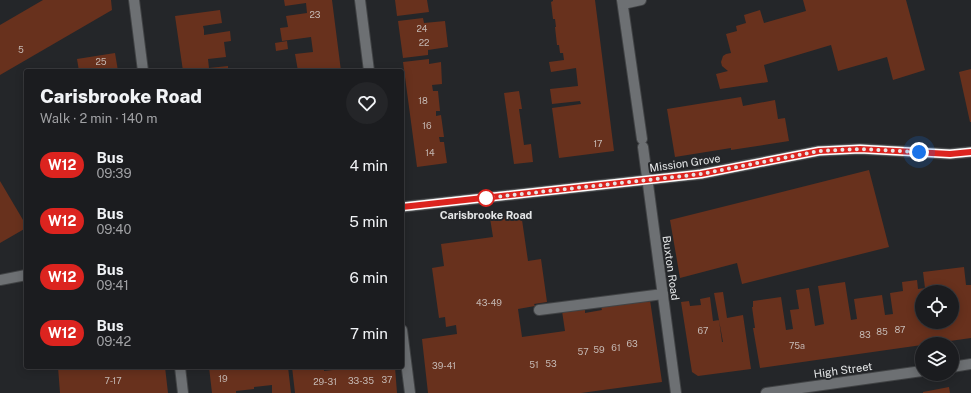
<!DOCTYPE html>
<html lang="en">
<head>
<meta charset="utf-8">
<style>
	:root { --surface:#1b1c1f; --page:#242528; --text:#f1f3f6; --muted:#a0a1a4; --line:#393a3d }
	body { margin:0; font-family:"Public Sans",sans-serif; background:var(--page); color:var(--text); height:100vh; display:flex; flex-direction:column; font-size:15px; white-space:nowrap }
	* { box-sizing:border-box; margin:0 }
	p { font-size:13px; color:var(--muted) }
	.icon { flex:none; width:22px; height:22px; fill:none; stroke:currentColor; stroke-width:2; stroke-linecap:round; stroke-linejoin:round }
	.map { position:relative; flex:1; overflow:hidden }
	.side { position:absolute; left:24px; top:69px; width:380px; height:300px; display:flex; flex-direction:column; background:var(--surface); border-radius:4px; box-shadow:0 2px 10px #0003,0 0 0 1px var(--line) }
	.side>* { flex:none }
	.badge { padding:0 8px; border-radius:13px; font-size:14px; line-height:26px }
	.tools { position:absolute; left:915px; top:285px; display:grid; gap:8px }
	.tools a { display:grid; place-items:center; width:44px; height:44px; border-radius:50%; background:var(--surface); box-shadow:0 2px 10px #0003,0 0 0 1px var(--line); font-size:20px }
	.you { position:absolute; width:20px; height:20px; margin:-10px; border:3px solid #fff; border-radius:50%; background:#1a73e8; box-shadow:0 0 0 6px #1a73e833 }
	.map>.badge { position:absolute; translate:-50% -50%; box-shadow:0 0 0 2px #fff }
	.round { display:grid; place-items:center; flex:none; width:42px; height:42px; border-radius:21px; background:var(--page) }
	.headline { display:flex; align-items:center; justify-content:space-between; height:68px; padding:0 16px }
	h1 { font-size:19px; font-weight:800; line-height:30px }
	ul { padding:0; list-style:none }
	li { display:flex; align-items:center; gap:12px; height:56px; padding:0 16px }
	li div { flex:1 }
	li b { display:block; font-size:15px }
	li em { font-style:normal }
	li .badge { min-width:44px; font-weight:700; text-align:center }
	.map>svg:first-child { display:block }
	.building { fill:#68311d; fill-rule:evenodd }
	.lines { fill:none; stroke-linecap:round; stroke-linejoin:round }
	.minor-casing { stroke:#414345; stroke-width:12 }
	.minor { stroke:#6d7073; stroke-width:10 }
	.line-casing { stroke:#fff; stroke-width:9 }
	.line { stroke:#dc241f; stroke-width:6 }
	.walk { stroke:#e4e6e7; stroke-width:4; stroke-dasharray:0 7.2 }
	.stop-dot { fill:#fff; stroke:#dc241f; stroke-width:2 }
	.labels { text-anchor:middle; stroke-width:4; stroke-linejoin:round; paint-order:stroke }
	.number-label { font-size:9px; fill:#c5b9b4 }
	.street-label { font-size:11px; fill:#e4e6e7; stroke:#242629 }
	.stop-label { font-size:11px; font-weight:bold; fill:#e4e6e7; stroke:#242629 }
</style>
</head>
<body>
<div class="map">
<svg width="971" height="393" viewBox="0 0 971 393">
	<rect width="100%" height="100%" fill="#242629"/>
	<g class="building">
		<path d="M43,0H111L112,10L0,75V25Z"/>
		<path d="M284,0H332L341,71H298L295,54L313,52L311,37L282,41L280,28L288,27L286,16L307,13L306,3L285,6Z"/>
		<path d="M395,0H427L429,12L397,16Z"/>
		<path d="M553,0H595L614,151L559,158L552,108L581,104L580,101L552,104L550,89L578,86L576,68L551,72L549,62L564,60L563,53H560L559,45H557L555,27H556L555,19H553L551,2L553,1Z"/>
		<path d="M803,0H906L925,70L893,80L887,57L838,71L831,45L764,65L768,82L720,89L716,74L728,71L722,66L721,62L723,56L726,54L731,53L726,34L737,31L736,26L746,23L744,15L760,10L764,23L806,11Z"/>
		<path d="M220,10L222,23L203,26L204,30V35L230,31L231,41L224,42L226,57L208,59L209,68L228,66V71H183L175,16Z"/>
		<path d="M423,18L424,23L445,21L448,47L428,50V55L403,58L398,21Z"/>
		<path d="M287,41L288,49L276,51L275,43Z"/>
		<path d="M115,53L118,71H79L77,59Z"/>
		<path d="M429,59V64L441,62L442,84L432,85L433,91H438L440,111H436V116L441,115L444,137H439L440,142H444L447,163L417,167L403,62Z"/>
		<path d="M971,69V122H970L959,72Z"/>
		<path d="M519,91L522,109H519L524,145L531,144L533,162L514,164L504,93Z"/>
		<path d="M741,97L743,106L775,100L778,119L785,118L789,141L731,150V148L675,157L667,109Z"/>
		<path d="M869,170L889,247L742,284L737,263L680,278L670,220Z"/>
		<path d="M0,181L26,225V228L0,243Z"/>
		<path d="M521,213L528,261L541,259L547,302L534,304L535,306L518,309L522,337L565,331L562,311L585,308V313L602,310L601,307L650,300L662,382L581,393H428L422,339L457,334L456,325L446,327L445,317L439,318L432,268L444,266L441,244L493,237L490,218Z"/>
		<path d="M964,267L966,285H971V338L760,368L753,328H755L752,307H753V301L781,297L786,330L793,329L790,310L799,309L796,290L809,288L815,326L824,324L818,286L845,282L851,320L857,319L854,299L882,295L885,315L893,314L890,293L903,291L902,282L917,280L918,289L925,288L923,272ZM922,292H952V322H922Z"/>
		<path d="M723,292L727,318L743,315L751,369L698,376L692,372L681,302L689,301L690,306L701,305L700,299L710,297L713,321L719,320L722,342H723L714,293Z"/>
		<path d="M58,367H81V370L110,367H165L168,393H60Z"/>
		<path d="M209,367H288L291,393H272V385L254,387V389L236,391V393H212Z"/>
		<path d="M292,367H324V371L342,369V367H395L397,393H295Z"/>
		<path d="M949,387L950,393H923V392Z"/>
	</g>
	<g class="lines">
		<g class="minor-casing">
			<g id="minor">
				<path d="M134,0L143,71"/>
				<path d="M360,0L369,71"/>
				<path d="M622,0L642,139"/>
				<path d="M623,4L641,0"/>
				<path d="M643,147L676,393"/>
				<path d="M402,207L701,174L819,151L860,149L950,154L971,152"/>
				<path d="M0,280L26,275"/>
				<path d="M539,310L663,294"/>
				<path d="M402,330L410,393"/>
				<path d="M180,367L183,393"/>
				<path d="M952,367L971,364"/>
				<path d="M766,393L922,371"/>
			</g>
		</g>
		<use href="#minor" class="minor"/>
	</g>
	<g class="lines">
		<g class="line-casing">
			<path id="line" d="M402,207L701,174L819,151L860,149L950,154L971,152"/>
		</g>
		<use href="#line" class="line"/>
		<path class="walk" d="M486,198L701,174L819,151L860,149L919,152"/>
	</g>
	<circle class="stop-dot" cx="486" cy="198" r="8"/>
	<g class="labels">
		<g class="number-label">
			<text x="315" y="18">23</text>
			<text x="422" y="32">24</text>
			<text x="424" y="46">22</text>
			<text x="21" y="53">5</text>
			<text x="101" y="65">25</text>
			<text x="423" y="104">18</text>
			<text x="427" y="129">16</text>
			<text x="598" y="147">17</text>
			<text x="430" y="156">14</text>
			<text x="489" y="306">43-49</text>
			<text x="900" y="333">87</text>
			<text x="703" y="334">67</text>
			<text x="882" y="335">85</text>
			<text x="865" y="338">83</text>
			<text x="632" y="347">63</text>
			<text x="797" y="349">75a</text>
			<text x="616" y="351">61</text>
			<text x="599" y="353">59</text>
			<text x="583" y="355">57</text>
			<text x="551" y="367">53</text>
			<text x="534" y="368">51</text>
			<text x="444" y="369">39-41</text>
			<text x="223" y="382">19</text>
			<text x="387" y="383">37</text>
			<text x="113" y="384">7-17</text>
			<text x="361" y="384">33-35</text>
			<text x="325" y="385">29-31</text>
		</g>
		<g class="street-label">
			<text transform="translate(685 163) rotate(-8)" y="4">Mission Grove</text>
			<text transform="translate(671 268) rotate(82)" y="4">Buxton Road</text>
			<text transform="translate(843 370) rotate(-8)" y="4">High Street</text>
		</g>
		<g class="stop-label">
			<text x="486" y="219">Carisbrooke Road</text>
		</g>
	</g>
</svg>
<div class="tools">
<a><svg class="icon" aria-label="locate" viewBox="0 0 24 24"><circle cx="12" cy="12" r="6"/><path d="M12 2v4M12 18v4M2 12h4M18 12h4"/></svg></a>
<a><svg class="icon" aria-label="layers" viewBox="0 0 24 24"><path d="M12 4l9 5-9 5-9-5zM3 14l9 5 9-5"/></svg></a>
</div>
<div class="you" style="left:919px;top:152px"></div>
<section class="side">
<div class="headline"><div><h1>Carisbrooke Road</h1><p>Walk · 2 min · 140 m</p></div><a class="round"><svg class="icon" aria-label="heart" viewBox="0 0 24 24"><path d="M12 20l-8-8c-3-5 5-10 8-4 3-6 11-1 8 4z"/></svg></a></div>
<ul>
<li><span class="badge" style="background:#dc241f;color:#fff">W12</span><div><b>Bus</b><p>09:39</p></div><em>4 min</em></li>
<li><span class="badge" style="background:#dc241f;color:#fff">W12</span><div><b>Bus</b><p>09:40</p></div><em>5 min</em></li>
<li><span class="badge" style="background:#dc241f;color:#fff">W12</span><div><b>Bus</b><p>09:41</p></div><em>6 min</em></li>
<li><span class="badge" style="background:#dc241f;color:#fff">W12</span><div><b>Bus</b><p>09:42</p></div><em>7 min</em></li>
</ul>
</section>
</div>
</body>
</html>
